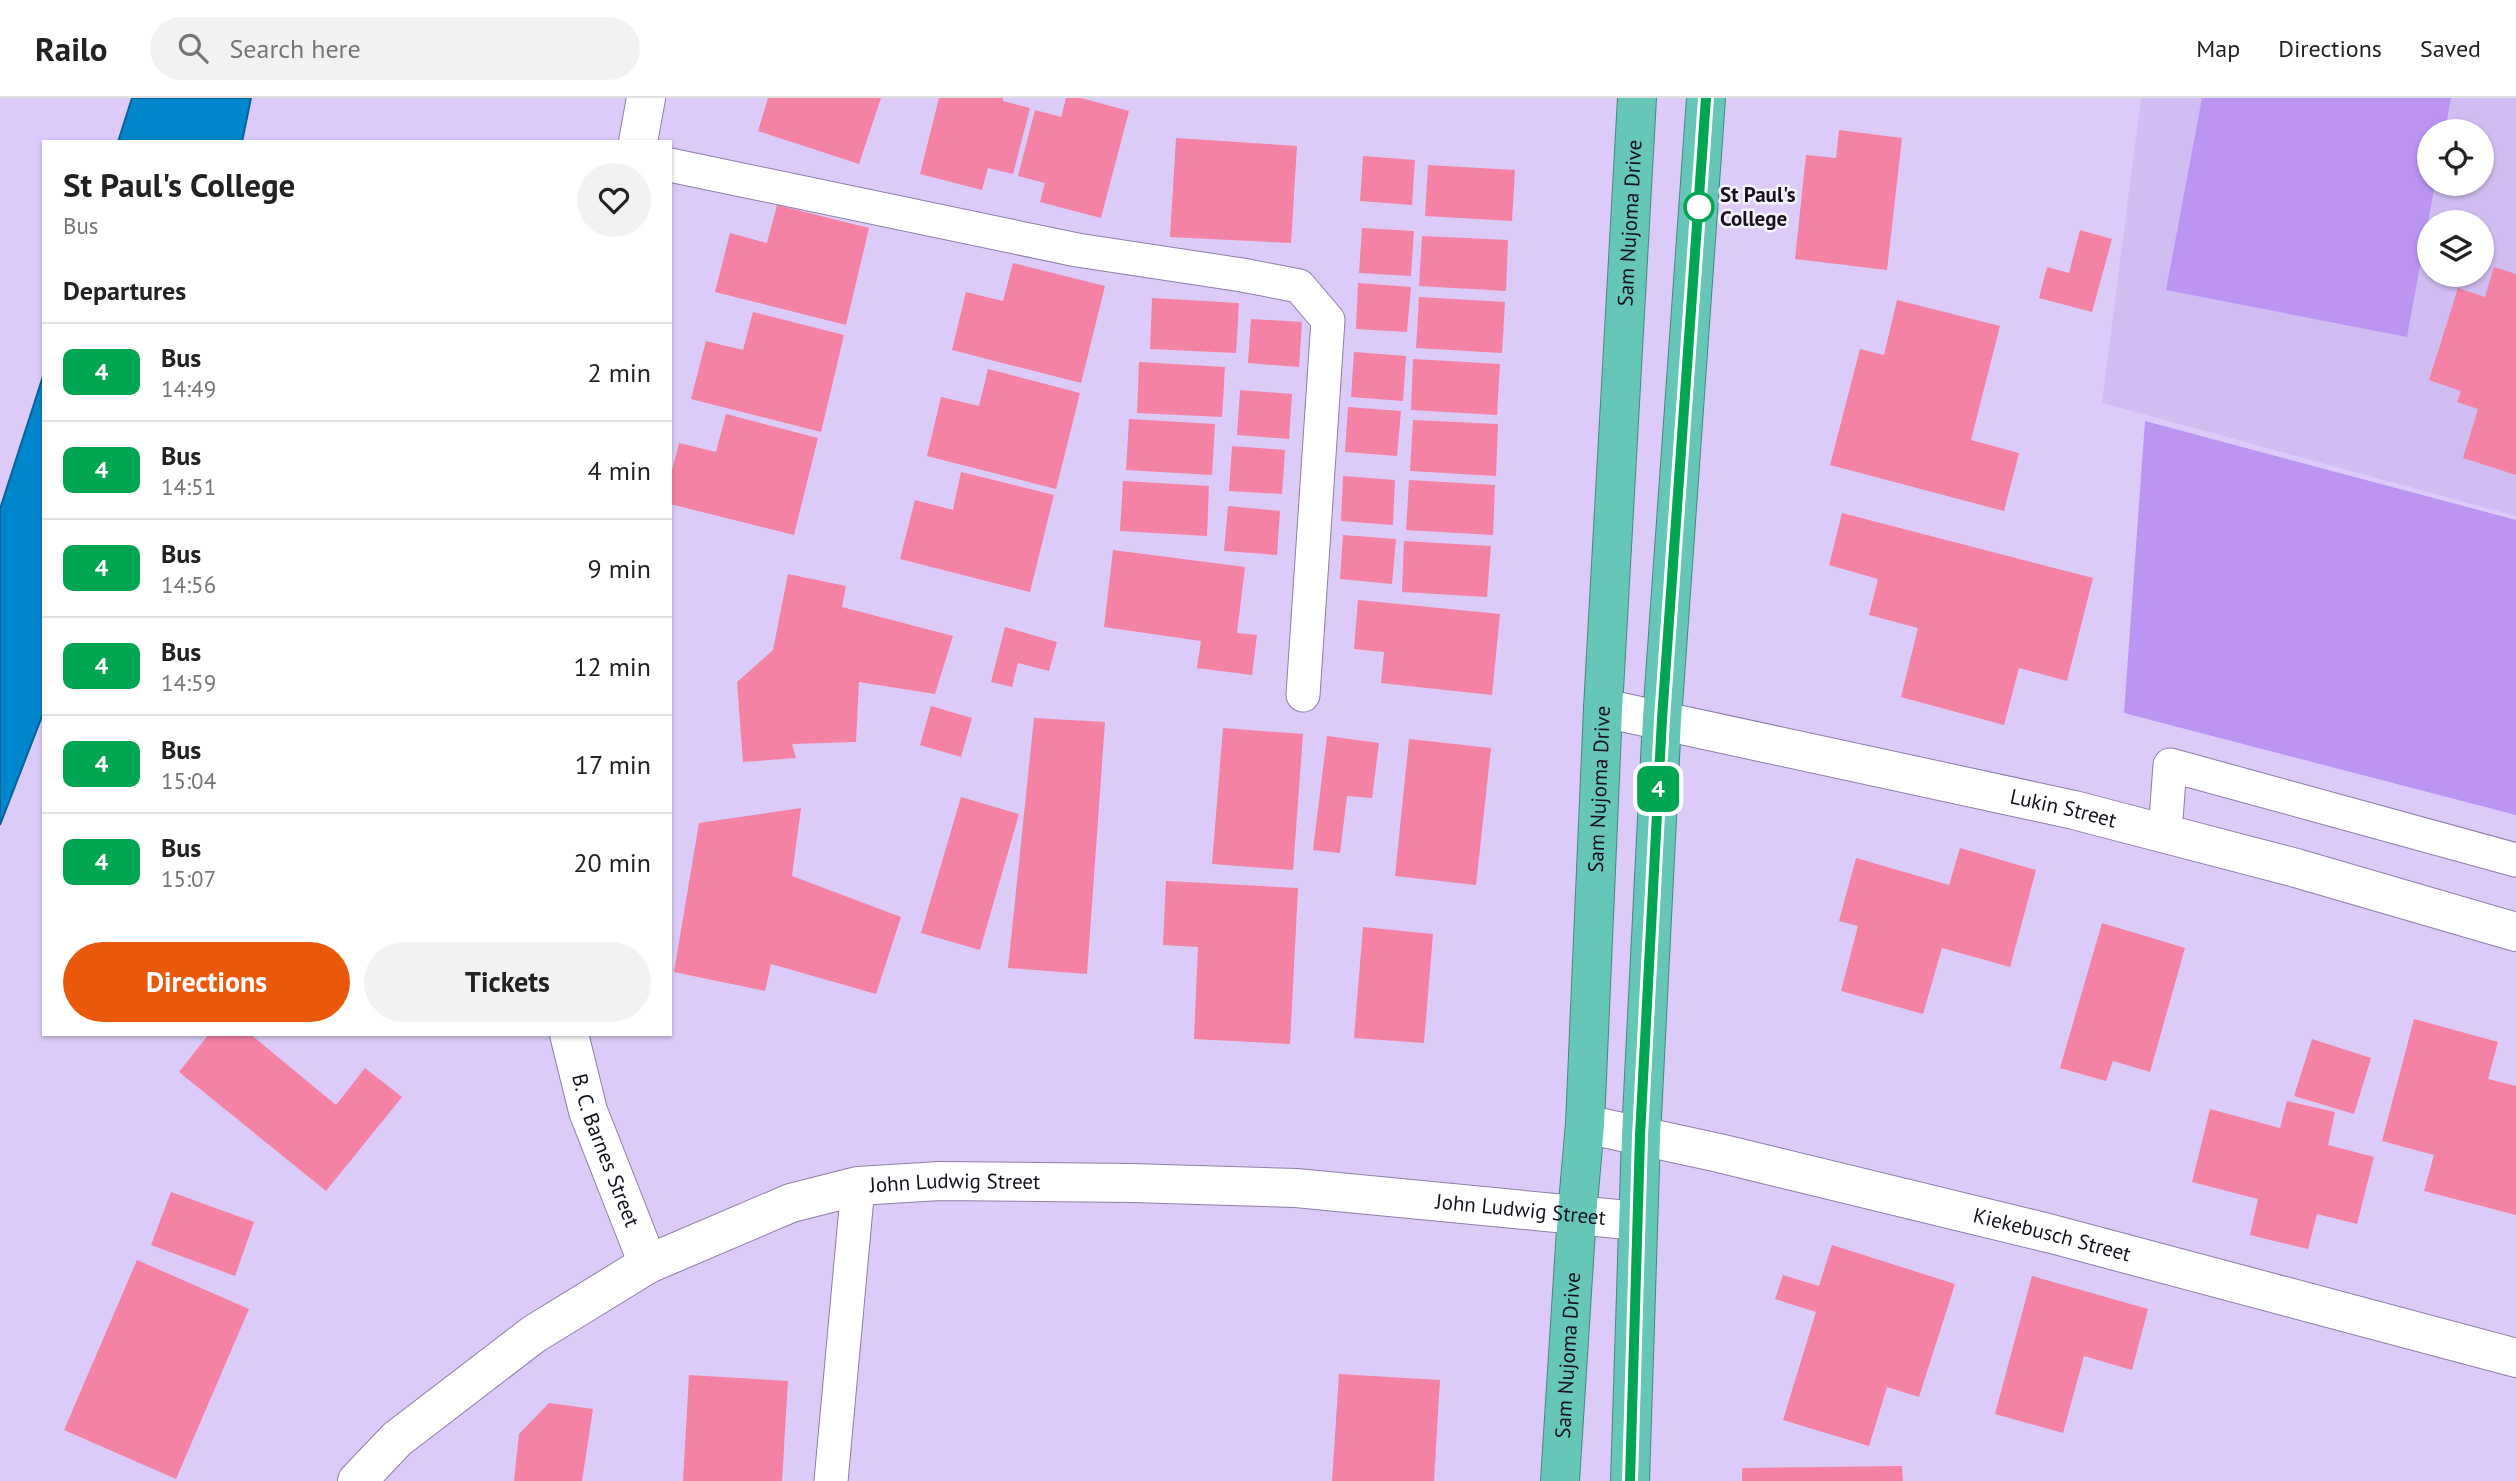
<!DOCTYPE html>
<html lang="en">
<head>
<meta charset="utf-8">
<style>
	:root { --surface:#fff; --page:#f2f2f2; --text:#222; --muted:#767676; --line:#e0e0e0; --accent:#ea580c }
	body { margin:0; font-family:"PT Sans",sans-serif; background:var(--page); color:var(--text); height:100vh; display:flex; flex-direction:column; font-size:26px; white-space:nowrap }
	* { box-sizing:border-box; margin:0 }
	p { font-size:23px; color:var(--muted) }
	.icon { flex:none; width:38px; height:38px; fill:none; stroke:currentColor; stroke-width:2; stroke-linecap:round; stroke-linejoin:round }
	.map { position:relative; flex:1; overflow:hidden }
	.panel { position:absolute; left:42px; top:42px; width:630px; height:896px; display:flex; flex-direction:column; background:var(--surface); border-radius:0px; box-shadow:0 2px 5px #0004 }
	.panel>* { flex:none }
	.badge { padding:0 14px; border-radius:10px; font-size:24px; line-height:46px }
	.buttons { position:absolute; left:2417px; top:21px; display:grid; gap:14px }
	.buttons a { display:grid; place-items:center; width:77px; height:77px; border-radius:50%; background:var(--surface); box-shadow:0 2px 5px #0004; font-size:35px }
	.map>.badge { position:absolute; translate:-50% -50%; box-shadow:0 0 0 4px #fff }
	h2 { padding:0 21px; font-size:26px; line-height:63px }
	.round { display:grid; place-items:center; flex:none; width:74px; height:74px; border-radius:37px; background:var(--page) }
	.overview { display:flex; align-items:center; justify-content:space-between; height:119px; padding:0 21px }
	h1 { font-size:33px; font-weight:700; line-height:52px }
	.cta { display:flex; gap:14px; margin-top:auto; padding:14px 21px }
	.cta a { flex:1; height:80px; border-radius:42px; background:var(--accent); color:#fff; font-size:28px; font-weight:700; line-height:80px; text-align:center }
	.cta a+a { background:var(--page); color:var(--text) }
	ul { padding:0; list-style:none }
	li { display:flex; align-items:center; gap:21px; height:98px; padding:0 21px; border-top:2px solid var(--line) }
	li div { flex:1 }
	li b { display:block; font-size:26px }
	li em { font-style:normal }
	li .badge { min-width:77px; font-weight:700; text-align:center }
	header { display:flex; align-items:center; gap:42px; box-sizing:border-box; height:98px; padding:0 35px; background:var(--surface); border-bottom:2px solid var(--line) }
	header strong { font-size:33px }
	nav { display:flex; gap:38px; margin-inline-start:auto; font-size:24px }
	.search { width:490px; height:63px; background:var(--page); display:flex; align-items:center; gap:18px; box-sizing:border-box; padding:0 24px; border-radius:38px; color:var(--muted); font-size:26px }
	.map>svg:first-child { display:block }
	.built { fill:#d1bdf1; fill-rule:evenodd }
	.green { fill:#bc95f3 }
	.water { fill:#0086cc; stroke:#076398; stroke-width:2 }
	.building { fill:#f482a4 }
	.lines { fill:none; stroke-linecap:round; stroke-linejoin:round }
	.lane-casing { stroke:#8d7da6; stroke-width:35 }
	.street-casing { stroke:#8d7da6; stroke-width:40 }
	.highway-casing { stroke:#4a8682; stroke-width:40 }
	.lane { stroke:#fff; stroke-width:33 }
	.street { stroke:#fff; stroke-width:38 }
	.highway { stroke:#66c6b7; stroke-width:38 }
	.line-casing { stroke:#fff; stroke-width:16 }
	.line { stroke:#00a651; stroke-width:10 }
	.stop-dot { fill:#fff; stroke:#00a651; stroke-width:3.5 }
	.labels { text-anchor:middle; stroke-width:5; stroke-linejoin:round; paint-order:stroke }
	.stop-label { font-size:21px; font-weight:bold; fill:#16101f; stroke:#f7f3fd; text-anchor:start }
	.street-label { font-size:21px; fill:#16101f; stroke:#f7f3fd }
</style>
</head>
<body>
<header>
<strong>Railo</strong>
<div class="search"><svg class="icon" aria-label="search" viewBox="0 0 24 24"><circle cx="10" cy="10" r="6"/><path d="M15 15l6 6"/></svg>Search here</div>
<nav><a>Map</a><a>Directions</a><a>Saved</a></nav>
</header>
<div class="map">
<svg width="2516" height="1383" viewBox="0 0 2516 1383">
	<rect width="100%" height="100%" fill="#dccbf8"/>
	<path class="built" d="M2141,0H2516V418L2102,305ZM2429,33H2482V86H2429ZM2429,124H2482V177H2429Z"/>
	<g class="green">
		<path d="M2202,0H2451L2445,33H2429V86H2435L2407,239L2166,192Z"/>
		<path d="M2145,323L2516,422V717L2124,615Z"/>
	</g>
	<g class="water">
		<path d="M132,0H251L242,44H118Z"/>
		<path d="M44,275V613L0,727V411Z"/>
	</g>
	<g class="building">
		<path d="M768,0H881L859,66L758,33Z"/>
		<path d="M939,0H1003V3L1030,10L1013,76L988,70L982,92L920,76Z"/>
		<path d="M1066,0H1081L1129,13L1101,120L1040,104L1045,85L1018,78L1035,12L1061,19Z"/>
		<path d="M1839,32L1902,40L1887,172L1795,161L1806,57L1836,60Z"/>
		<path d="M1176,40L1297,48L1291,145L1170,139Z"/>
		<path d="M1363,58L1415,62L1412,107L1360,103Z"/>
		<path d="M1428,67L1515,72L1512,123L1425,118Z"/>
		<path d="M777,107L869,130L846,227L715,194L730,135L767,145Z"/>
		<path d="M1362,130L1414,133L1411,178L1359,175Z"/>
		<path d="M2080,132L2112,141L2092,214L2039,200L2047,169L2069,175Z"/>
		<path d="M1422,138L1508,142L1506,193L1419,188Z"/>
		<path d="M1013,165L1105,188L1081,285L952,252L966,194L1003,203Z"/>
		<path d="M2494,169L2516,176V377L2463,360L2478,311L2457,304L2461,293L2429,282L2458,190L2485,199Z"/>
		<path d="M1358,185L1411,189L1407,234L1356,231Z"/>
		<path d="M1419,199L1505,204L1502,255L1416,250Z"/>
		<path d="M1152,200L1239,205L1236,255L1150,251Z"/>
		<path d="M1897,202L2000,228L1971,342L2019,355L2004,413L1830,367L1860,251L1884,257Z"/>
		<path d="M753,214L844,237L821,334L691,301L706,243L743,252Z"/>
		<path d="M1251,221L1302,224L1299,269L1248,265Z"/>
		<path d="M1354,254L1406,258L1403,303L1351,299Z"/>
		<path d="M1413,261L1500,266L1497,317L1411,312Z"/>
		<path d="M1139,264L1225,269L1222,319L1137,315Z"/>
		<path d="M988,271L1080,295L1056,391L927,358L941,299L979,308Z"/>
		<path d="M1240,292L1292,296L1289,341L1237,337Z"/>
		<path d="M1348,309L1401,313L1397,358L1345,354Z"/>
		<path d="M726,316L818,340L794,437L670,406V380L679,345L716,354Z"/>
		<path d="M1129,321L1215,326L1212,377L1126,372Z"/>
		<path d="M1413,322L1498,326L1496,378L1410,373Z"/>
		<path d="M1232,348L1285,352L1282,396L1229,393Z"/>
		<path d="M961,374L1054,397L1030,494L900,461L915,402L953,412Z"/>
		<path d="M1343,378L1395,382L1393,427L1341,423Z"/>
		<path d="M1409,382L1495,387L1493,437L1406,432Z"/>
		<path d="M1123,383L1209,388L1207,438L1120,433Z"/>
		<path d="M1228,408L1280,413L1277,457L1224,453Z"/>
		<path d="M1842,415L2093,480L2067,583L2019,570L2004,627L1901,599L1918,530L1869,517L1878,481L1829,467Z"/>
		<path d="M1343,437L1396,441L1392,486L1340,481Z"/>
		<path d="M1404,443L1491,448L1487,499L1402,494Z"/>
		<path d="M1113,452L1245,469L1237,535L1257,537L1252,577L1197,570L1201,543L1104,529Z"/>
		<path d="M788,476L846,488L842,509L953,538L935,596L859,584L856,644L792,646L796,660L743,664L737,584L773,552Z"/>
		<path d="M1358,502L1500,516L1492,597L1381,585L1384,554L1354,551Z"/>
		<path d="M1005,529L1057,544L1049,573L1018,565L1012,589L991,584Z"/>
		<path d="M931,608L972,620L961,659L920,647Z"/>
		<path d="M1034,620L1105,624L1087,876L1008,870Z"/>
		<path d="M1223,630L1303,636L1293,772L1212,766Z"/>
		<path d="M1327,638L1379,645L1372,700L1347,698L1340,755L1313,752Z"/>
		<path d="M1409,641L1491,650L1476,787L1395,778Z"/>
		<path d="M961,699L1019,716L980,852L921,835Z"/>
		<path d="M801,710L792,778L901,819L876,896L771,866L765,893L674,874L699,725Z"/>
		<path d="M1960,750L2036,772L2010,869L1942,850L1923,916L1841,893L1858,828L1839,823L1856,760L1949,787Z"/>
		<path d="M1166,783L1298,790L1290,946L1194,941L1198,849L1163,847Z"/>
		<path d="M2102,825L2185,850L2150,974L2113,963L2106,983L2060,970Z"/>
		<path d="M1363,829L1433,836L1424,945L1354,940Z"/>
		<path d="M2414,921L2498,944L2488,981L2516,988V1117L2424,1093L2434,1057L2382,1043Z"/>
		<path d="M209,936H250L336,1007L365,970L402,999L326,1093L179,974Z"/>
		<path d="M2312,941L2371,960L2354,1016L2294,998Z"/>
		<path d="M2287,1003L2335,1014L2328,1047L2374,1059L2357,1126L2317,1116L2308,1151L2250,1137L2258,1101L2192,1084L2210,1011L2280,1030Z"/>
		<path d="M171,1094L254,1124L235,1178L151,1147Z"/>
		<path d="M1832,1147L1955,1186L1919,1299L1887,1289L1869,1348L1783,1322L1816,1214L1775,1201L1783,1177L1819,1188Z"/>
		<path d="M137,1162L249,1211L176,1381L64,1332Z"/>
		<path d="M2032,1178L2148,1211L2132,1272L2084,1258L2063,1335L1995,1316Z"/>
		<path d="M1339,1276L1440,1282L1434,1383H1332Z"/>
		<path d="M689,1277L788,1283L782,1383H683Z"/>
		<path d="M549,1305L593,1311L582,1383H514L519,1336Z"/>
		<path d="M1902,1368L1903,1383H1742V1370Z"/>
	</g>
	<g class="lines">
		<g class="lane-casing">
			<g id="lane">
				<path d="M670,67L1077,152L1242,177L1299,188L1328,222L1303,597"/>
				<path d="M2165,735L2170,667L2516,762"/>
				<path d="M831,1383L858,1088"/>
			</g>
		</g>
		<g class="street-casing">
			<g id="street">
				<path d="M638,44L646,0"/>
				<path id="s1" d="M1603,610L2074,712L2296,770L2516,834"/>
				<path id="s2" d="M569,936L588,1013L648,1166"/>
				<path id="s3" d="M1585,1026L1719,1055L2052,1136L2516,1260"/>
				<path id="s4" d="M357,1383L397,1341L534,1236L648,1166L791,1105L858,1088L940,1083L1132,1085L1296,1090L1638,1123"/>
			</g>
		</g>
		<g class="highway-casing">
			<g id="highway">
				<path id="s5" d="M1560,1383L1577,1116L1585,1026L1603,610L1637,0"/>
				<path d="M1630,1383L1641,1038L1662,621L1706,0"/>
			</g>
		</g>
		<use href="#lane" class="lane"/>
		<use href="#street" class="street"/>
		<use href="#highway" class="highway"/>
	</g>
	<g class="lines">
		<g class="line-casing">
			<path id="line" d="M1630,1383L1640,1038L1662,621L1706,0"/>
		</g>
		<use href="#line" class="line"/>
	</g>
	<circle class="stop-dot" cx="1699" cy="109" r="14"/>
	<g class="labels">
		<g class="stop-label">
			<text x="1720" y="104">St Paul's<tspan x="1720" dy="24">College</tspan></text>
		</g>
		<g class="street-label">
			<text dy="7" stroke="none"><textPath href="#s5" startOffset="1260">Sam Nujoma Drive</textPath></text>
			<text dy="7" stroke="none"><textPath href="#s5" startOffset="693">Sam Nujoma Drive</textPath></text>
			<text dy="7" stroke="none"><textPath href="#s1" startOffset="471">Lukin Street</textPath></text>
			<text dy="7" stroke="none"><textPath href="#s2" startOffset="122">B. C. Barnes Street</textPath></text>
			<text dy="7" stroke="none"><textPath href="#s4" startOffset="686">John Ludwig Street</textPath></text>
			<text dy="7" stroke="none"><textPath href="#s4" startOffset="1253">John Ludwig Street</textPath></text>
			<text dy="7" stroke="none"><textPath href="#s3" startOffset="480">Kiekebusch Street</textPath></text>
			<text dy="7" stroke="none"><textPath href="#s5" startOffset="126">Sam Nujoma Drive</textPath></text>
		</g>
	</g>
</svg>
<div class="buttons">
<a><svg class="icon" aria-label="locate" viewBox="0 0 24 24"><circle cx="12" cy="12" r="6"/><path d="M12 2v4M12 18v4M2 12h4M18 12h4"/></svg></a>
<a><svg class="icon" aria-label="layers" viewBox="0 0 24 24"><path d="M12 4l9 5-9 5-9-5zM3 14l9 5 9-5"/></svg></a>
</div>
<b class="badge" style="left:1658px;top:691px;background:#00a651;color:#fff">4</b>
<section class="panel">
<div class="overview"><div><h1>St Paul's College</h1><p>Bus</p></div><a class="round"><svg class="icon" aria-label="heart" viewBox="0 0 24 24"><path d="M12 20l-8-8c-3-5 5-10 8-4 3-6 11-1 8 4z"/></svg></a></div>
<h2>Departures</h2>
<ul>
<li><span class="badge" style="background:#00a651;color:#fff">4</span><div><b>Bus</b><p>14:49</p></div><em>2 min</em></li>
<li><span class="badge" style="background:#00a651;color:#fff">4</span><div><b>Bus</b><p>14:51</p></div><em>4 min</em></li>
<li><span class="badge" style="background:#00a651;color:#fff">4</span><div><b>Bus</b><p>14:56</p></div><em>9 min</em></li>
<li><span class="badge" style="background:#00a651;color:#fff">4</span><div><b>Bus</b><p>14:59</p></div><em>12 min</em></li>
<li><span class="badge" style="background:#00a651;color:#fff">4</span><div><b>Bus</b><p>15:04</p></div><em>17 min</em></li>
<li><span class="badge" style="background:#00a651;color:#fff">4</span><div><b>Bus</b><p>15:07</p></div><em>20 min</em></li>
</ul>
<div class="cta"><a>Directions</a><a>Tickets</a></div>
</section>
</div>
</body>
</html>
